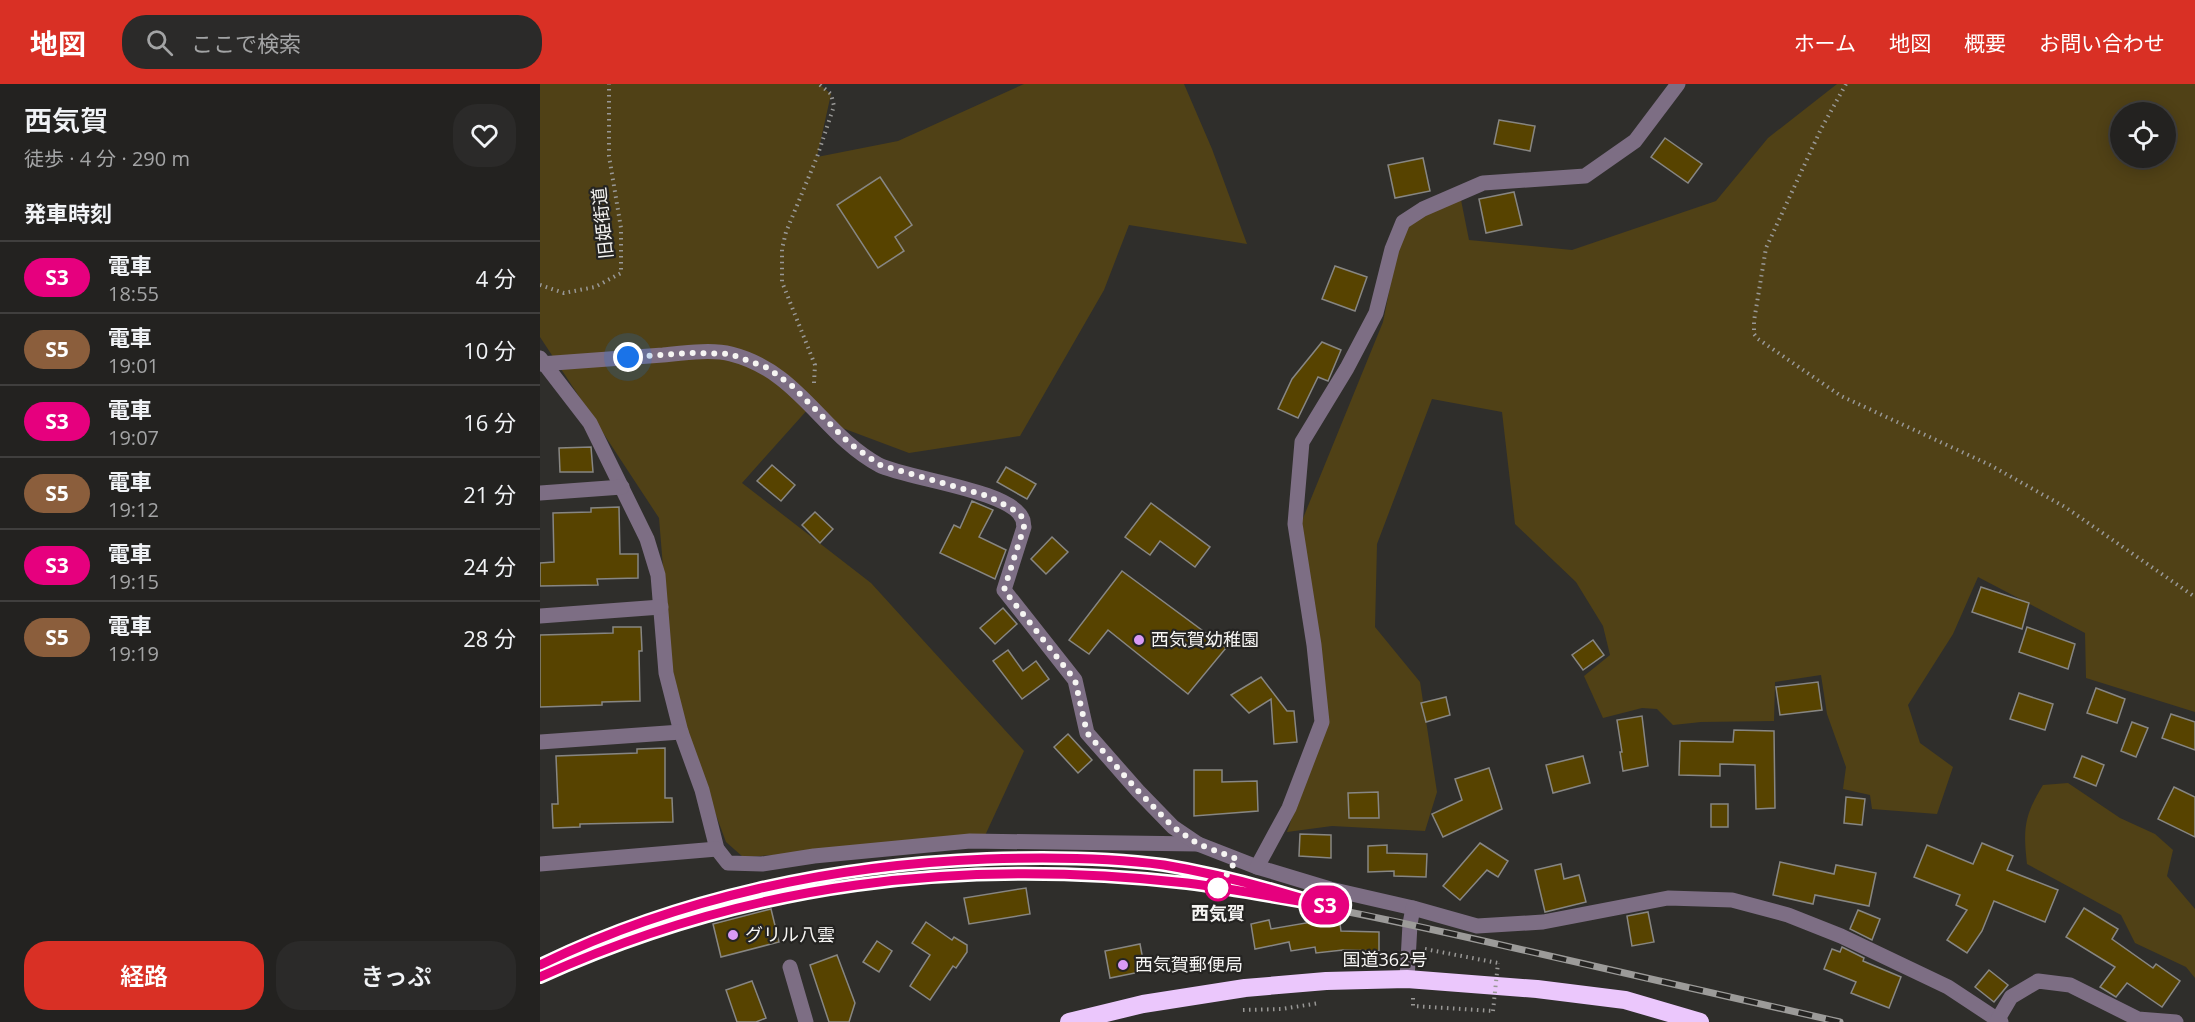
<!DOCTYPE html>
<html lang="ja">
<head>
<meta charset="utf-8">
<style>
	:root { --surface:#232220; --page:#2b2a29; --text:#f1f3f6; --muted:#a3a4a5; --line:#403f3e; --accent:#d93025 }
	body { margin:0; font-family:"Open Sans","Noto Sans JP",sans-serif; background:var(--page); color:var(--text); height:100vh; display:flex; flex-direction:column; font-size:22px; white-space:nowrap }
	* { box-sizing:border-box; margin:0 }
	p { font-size:20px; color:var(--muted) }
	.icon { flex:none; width:33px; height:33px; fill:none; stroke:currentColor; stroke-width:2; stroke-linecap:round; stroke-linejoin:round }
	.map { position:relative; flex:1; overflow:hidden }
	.sheet { display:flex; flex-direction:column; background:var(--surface); width:540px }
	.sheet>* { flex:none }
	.badge { padding:0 12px; border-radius:20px; font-size:21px; line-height:39px }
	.fabs { position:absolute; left:1570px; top:18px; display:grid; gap:12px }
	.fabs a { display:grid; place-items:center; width:66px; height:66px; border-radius:50%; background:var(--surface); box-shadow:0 3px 15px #0003,0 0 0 2px var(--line); font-size:30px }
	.you { position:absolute; width:30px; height:30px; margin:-15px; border:4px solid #fff; border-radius:50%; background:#1a73e8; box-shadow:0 0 0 9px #1a73e833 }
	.map>.badge { position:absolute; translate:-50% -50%; box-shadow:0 0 0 3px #fff }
	h2 { padding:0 24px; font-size:22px; line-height:54px }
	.round { display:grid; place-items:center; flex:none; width:63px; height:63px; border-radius:24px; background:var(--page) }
	.head { display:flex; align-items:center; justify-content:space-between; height:102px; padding:0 24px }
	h1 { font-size:28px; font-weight:600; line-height:45px }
	.primary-button { display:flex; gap:12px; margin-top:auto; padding:12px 24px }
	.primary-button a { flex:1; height:69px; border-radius:24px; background:var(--accent); color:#fff; font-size:24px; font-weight:600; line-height:69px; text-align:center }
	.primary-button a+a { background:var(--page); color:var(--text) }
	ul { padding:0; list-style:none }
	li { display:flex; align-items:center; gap:18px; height:72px; padding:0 24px; border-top:2px solid var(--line) }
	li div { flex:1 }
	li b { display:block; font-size:22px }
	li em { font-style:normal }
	li .badge { min-width:66px; font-weight:700; text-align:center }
	header { display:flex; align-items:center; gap:36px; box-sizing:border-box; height:84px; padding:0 30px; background:var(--accent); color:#fff }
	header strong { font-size:28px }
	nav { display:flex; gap:33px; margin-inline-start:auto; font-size:21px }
	.search { width:420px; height:54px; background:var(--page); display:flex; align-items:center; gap:15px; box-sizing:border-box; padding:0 21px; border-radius:24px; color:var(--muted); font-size:22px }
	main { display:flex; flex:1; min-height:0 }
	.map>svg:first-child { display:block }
	.green { fill:#504116; fill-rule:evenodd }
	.building { fill:#574300; stroke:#878683; stroke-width:1.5 }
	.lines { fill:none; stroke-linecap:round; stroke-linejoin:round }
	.path { stroke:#999896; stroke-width:4; stroke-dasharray:1.5 4.5; stroke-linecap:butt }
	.minor { stroke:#7d6e84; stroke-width:15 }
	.highway { stroke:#ebc7fc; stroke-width:18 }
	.rail-casing { stroke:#9c9b99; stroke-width:7 }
	.rail { stroke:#252422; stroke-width:4.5; stroke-dasharray:14; stroke-linecap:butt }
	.path-bridge { stroke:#999896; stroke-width:4; stroke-dasharray:1.5 4.5; stroke-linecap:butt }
	.line-casing { stroke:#fff; stroke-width:14 }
	.line { stroke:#e6007e; stroke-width:9 }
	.walk { stroke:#f6f5f3; stroke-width:6; stroke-dasharray:0 10.8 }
	.poi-dot { fill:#d99af7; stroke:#252422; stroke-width:2 }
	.stop-dot { fill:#fff; stroke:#e6007e; stroke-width:3 }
	.labels { text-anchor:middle; stroke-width:4.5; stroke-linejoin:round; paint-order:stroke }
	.street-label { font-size:18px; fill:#f6f5f3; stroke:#252422 }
	.poi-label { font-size:18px; fill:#f6f5f3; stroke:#252422; text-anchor:start }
	.stop-label { font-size:18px; font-weight:bold; fill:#f6f5f3; stroke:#252422 }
</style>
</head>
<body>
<header>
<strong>地図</strong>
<div class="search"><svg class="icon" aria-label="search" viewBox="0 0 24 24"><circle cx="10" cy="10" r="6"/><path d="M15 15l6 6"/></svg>ここで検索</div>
<nav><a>ホーム</a><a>地図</a><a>概要</a><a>お問い合わせ</a></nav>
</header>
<main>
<section class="sheet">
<div class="head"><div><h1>西気賀</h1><p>徒歩 · 4 分 · 290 m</p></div><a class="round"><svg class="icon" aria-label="heart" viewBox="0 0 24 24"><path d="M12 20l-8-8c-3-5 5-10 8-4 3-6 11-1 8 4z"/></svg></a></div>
<h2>発車時刻</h2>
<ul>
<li><span class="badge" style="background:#e6007e;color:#fff">S3</span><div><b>電車</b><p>18:55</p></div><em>4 分</em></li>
<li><span class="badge" style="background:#8b5e3c;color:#fff">S5</span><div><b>電車</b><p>19:01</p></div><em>10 分</em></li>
<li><span class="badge" style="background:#e6007e;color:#fff">S3</span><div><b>電車</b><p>19:07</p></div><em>16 分</em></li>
<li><span class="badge" style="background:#8b5e3c;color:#fff">S5</span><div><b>電車</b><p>19:12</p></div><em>21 分</em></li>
<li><span class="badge" style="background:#e6007e;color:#fff">S3</span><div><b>電車</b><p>19:15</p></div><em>24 分</em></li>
<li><span class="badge" style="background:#8b5e3c;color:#fff">S5</span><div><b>電車</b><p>19:19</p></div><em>28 分</em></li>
</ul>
<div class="primary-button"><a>経路</a><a>きっぷ</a></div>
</section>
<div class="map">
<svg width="1655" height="938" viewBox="0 0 1655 938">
	<rect width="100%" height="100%" fill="#2f2e2b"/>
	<g class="green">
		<path d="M0,0H279L291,10L277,73L358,57L484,0H644L672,65L707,160L589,141L564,206L480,352L369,369L289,339L269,324L202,399L331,499L484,667L442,758L203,773L186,758L134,618L119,434L0,253Z"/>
		<path d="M1297,0H1655V628L1546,594L1545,549L1438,493L1413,550L1368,621L1380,659L1413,683L1397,730L1332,725L1330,711L1303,705L1306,683L1287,630L1281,591L1235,598L1234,637L1161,638L1133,641L1117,625L1102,624L1063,634L1044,592L1070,571L1063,542L1036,498L975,440L962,328L892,315L837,460L835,543L880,598L897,708L885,747L792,742L747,748L785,638L757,449L843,238L863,138L921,116L929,156L1032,166L1176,117L1228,54ZM1581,28H1626V74H1581Z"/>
		<path d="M1528,699L1580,734L1615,750L1633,766L1627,792L1655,825V894L1646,883L1595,859L1581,831L1487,780C1483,745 1484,732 1503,701Z"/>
	</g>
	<g class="building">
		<path d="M959,36L995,42L990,67L954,60Z"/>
		<path d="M1125,54L1162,80L1148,99L1111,73Z"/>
		<path d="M883,74L890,107L855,114L848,81Z"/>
		<path d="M340,93L372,141L355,153L364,167L338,184L297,121Z"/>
		<path d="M974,108L982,141L946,149L939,115Z"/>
		<path d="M795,182L827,193L815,227L782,215Z"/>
		<path d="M782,258L801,266L788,297L778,293L758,334L738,325L752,295Z"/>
		<path d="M51,363L53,388H20L19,364Z"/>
		<path d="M232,381L255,401L241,417L217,397Z"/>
		<path d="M466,383L496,400L487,415L457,398Z"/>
		<path d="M432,417L453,426L439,453L466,466L455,495L400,469L414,441L420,444Z"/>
		<path d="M611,419L670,463L655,483L620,457L610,471L585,453Z"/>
		<path d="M79,423L80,470H98V494L57,495L58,501L0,502V479L14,478L13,429L51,428V424Z"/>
		<path d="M275,428L293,445L280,459L262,441Z"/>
		<path d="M512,453L528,468L506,490L491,475Z"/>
		<path d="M582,487L686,564L648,610L568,546L549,570L529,556Z"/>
		<path d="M1441,503L1489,519L1482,545L1432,528Z"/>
		<path d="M463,524L477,540L455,560L440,544Z"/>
		<path d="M73,543H101L102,567H99L100,617L62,618V621L0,623V551L73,549Z"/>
		<path d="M1487,543L1535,560L1528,585L1479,568Z"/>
		<path d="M1053,556L1064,571L1043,586L1032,571Z"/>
		<path d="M468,566L483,587L496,577L509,595L482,615L453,577Z"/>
		<path d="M721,593L747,627H754L757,658L734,660L731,615L709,629L691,611Z"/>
		<path d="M1278,598L1282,626L1240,631L1236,603Z"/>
		<path d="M1556,604L1585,615L1577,639L1547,629Z"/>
		<path d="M1479,609L1513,620L1505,646L1470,635Z"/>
		<path d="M906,613L910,631L886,638L881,619Z"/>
		<path d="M1631,630L1655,638V666L1622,654Z"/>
		<path d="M1102,632L1108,682L1083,687L1080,668H1082L1077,636Z"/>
		<path d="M1592,638L1608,644L1596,673L1581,667Z"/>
		<path d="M1194,646L1234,647L1235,724L1216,725L1215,681L1180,680V692L1139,691L1140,657L1193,658Z"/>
		<path d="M528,650L552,676L538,689L514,663Z"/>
		<path d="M125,664V714H132L133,738L40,740V743L13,744L12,720H18L16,672L97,669V665Z"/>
		<path d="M1043,672L1050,699L1013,709L1006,681Z"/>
		<path d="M1542,672L1564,681L1556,702L1534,693Z"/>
		<path d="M949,684L962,725L903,753L892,730L922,716L915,695Z"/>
		<path d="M654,686H682V698L717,697L718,727L654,732Z"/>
		<path d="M1634,703L1655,713V753L1618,735Z"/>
		<path d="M838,708L839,734H809L808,709Z"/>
		<path d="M1306,713L1325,715L1322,741L1304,739Z"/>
		<rect x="1171" y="720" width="17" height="23"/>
		<path d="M760,750L791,751V774L759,772Z"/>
		<path d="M940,759L968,777L958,793L947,786L920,816L903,802Z"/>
		<path d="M1442,759L1473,772L1467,786L1518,806L1505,838L1454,817L1442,847L1427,869L1407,856L1427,826L1416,821L1420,811L1374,793L1387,761L1433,780Z"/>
		<path d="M847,761V769L887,770L886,793L854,792V787L828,788V762Z"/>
		<path d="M1240,778L1294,790L1296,781L1336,789L1329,822L1275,811L1273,820L1233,811Z"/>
		<path d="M1021,780L1024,795L1039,791L1046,818L1005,828L995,786Z"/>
		<path d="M486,804L490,830L429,840L424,814Z"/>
		<path d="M1544,824L1578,845L1572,855L1613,884L1616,880L1640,897L1622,923L1587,899L1576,913L1560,903L1575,883L1526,853Z"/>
		<path d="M231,825L239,858L181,873L173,840Z"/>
		<path d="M1318,826L1340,835L1332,856L1310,845Z"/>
		<path d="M1108,828L1114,858L1092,862L1087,832Z"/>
		<path d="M789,835L790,841L800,840L801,847L839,848V867L803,866L776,869L775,863L751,867L749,858L715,865L711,840L729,836L731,845Z"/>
		<path d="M386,838L412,856L414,853L427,861V868L416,884L413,882L390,916L370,902L390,871L372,859Z"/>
		<path d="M337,857L352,867L339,888L323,878Z"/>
		<path d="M600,860L605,887L570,894L565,867Z"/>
		<path d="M1302,863L1324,874L1323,877L1361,893L1349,924L1311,909L1316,898L1284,885L1292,865L1300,868Z"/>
		<path d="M297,871L315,919L309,938H289L270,881Z"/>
		<path d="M1449,886L1468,901L1454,918L1435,903Z"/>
		<path d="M212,897L226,934L216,938H197L186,906Z"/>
	</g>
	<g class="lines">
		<g class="path">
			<path d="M1306,0L1281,45L1226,164L1214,237V250L1218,255L1301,312L1450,381L1525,423L1655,513"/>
			<path d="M0,201L24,209L55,203L81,189V144L69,72V0"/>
			<path d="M274,299L275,281L242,198V165L246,148L277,73L294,22L291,10L279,0"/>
			<path d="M885,865L958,879"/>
			<path d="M873,914V922L953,927"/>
			<path d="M703,926L742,925L779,919"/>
		</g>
		<g class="minor">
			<path d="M0,274L50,339L107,455L118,491L126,589L141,648L162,706L177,765L188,779L222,780L274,772L430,757L658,760L717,783L790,805L873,824L937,842L1003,838L1128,814L1192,816L1248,831L1301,852L1408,903L1461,938"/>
			<path d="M0,280C41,277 82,274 123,271C143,269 172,265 191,270C259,287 282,350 339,381C367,395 470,406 482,434C484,437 483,440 484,443L464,506L535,596L547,649L598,707L633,743L658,760"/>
			<path d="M0,409L82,403"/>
			<path d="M0,532L121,523"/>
			<path d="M0,658L141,648"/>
			<path d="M0,780L177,765"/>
			<path d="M717,783L749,724L782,638L774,561L755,440L762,358L807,284L836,229L852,165L863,138L883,125L943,99L1045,92L1095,57L1138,0"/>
			<path d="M250,883L266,938"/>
			<path d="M867,895L870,840L873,824"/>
			<path d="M1458,935L1471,913L1498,897L1530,901L1598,935L1636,938"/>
		</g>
		<path class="highway" d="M529,938L603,920L705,904L786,897L867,895L997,905L1085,916L1160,938"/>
		<g class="rail-casing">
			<g id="rail">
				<path d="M0,881C138,813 293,781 447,775C547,771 641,777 738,807"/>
				<path d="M0,894C30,880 61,865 92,854C208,814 331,791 453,789C621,786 785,821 948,858C1065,885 1183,911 1300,938"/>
			</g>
		</g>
		<use href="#rail" class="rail"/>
		<path class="path-bridge" d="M953,927L958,879"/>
	</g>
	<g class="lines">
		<g class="line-casing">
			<path id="line" d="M0,881C139,813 294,781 447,775C506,773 565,773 624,781C679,790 733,805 786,822C740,814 694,805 647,799C419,774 210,798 0,893"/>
		</g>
		<use href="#line" class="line"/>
		<path class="walk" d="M88,273L151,269L190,270L228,284L252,302L309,359L340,381L448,412L474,426L482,433L484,443L464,506L535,596L547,649L598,707L633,743L658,760L697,775L678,804"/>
	</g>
	<g class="poi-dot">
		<circle cx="599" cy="556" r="6"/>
		<circle cx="193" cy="851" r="6"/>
		<circle cx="583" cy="881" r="6"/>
	</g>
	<circle class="stop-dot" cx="678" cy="804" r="12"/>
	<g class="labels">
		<g class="street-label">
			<text transform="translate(63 139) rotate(-96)" y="6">旧姫街道</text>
			<text x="845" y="882">国道362号</text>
		</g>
		<g class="poi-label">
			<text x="611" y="562">西気賀幼稚園</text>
			<text x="205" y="857">グリル八雲</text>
			<text x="595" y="887">西気賀郵便局</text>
		</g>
		<g class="stop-label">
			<text x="678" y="836">西気賀</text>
		</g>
	</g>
</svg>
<div class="fabs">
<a><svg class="icon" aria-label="locate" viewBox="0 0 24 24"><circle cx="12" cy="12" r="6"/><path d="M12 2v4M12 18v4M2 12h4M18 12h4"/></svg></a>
</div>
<div class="you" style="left:88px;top:273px"></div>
<b class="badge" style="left:785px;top:821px;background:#e6007e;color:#fff">S3</b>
</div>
</main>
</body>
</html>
